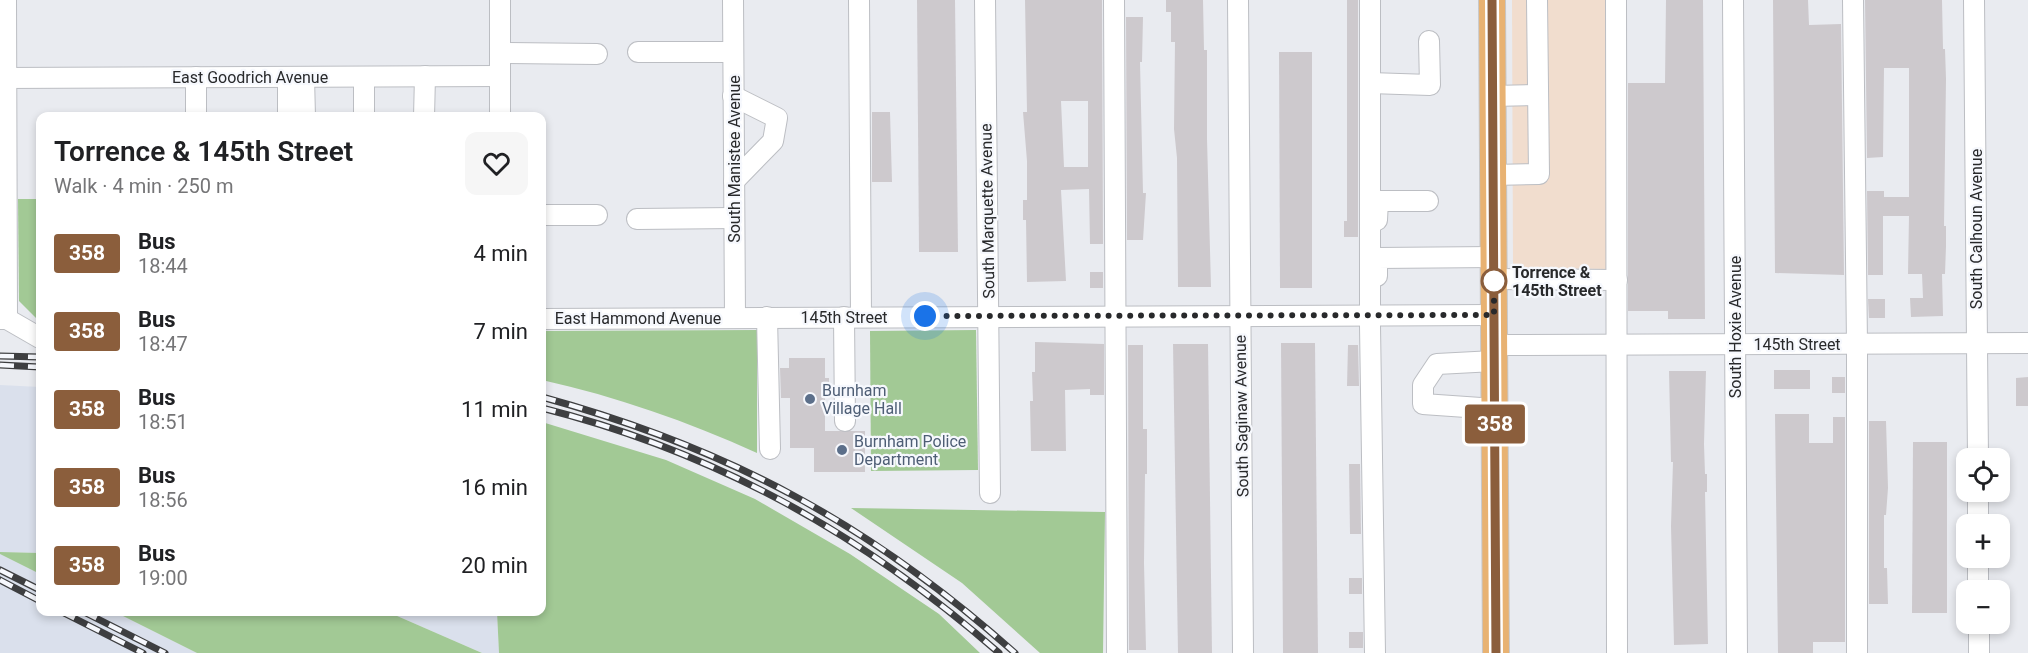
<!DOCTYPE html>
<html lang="en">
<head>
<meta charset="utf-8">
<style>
	:root { --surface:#fff; --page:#f6f6f6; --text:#202124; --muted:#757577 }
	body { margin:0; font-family:Roboto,sans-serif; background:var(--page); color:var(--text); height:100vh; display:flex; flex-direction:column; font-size:22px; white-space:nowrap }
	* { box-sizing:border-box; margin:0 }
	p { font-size:20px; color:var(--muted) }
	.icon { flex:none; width:33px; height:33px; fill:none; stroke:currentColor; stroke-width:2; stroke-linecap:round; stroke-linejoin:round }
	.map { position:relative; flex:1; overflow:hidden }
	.details { position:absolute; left:36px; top:112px; width:510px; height:504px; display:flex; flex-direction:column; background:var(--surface); border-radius:12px; box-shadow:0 3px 9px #0003 }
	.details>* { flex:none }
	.badge { padding:0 12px; border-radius:4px; font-size:21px; line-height:39px }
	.tools { position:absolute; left:1956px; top:448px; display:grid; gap:12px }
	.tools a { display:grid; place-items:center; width:54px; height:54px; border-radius:12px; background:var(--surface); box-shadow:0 3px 9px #0003; font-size:30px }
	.you { position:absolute; width:30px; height:30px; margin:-15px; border:4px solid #fff; border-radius:50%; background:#1a73e8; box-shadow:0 0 0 9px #1a73e833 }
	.map>.badge { position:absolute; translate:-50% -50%; box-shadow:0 0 0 3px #fff }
	.round { display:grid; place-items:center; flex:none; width:63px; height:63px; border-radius:12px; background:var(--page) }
	.overview { display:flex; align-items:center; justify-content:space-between; height:102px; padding:0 18px }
	h1 { font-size:28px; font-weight:600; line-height:45px }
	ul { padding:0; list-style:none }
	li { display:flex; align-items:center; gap:18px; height:78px; padding:0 18px }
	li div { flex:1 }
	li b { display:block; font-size:22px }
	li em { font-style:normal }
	li .badge { min-width:66px; font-weight:700; text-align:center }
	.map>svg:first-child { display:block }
	.commercial { fill:#f1ddce }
	.built { fill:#dae0ec }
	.green { fill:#a2c995 }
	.building { fill:#cdc9cd; fill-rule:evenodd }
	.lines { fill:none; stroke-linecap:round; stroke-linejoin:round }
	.minor-casing { stroke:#bcbec3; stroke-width:22 }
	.major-casing { stroke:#c7c7c8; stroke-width:28 }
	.minor { stroke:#fff; stroke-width:20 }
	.major { stroke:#e8b272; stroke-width:26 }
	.rail-casing { stroke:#3e3f41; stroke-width:7 }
	.rail { stroke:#f6f8fd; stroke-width:4.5; stroke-dasharray:14; stroke-linecap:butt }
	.line-casing { stroke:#fff; stroke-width:14 }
	.line { stroke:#8b5e3c; stroke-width:9 }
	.walk { stroke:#28292b; stroke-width:6; stroke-dasharray:0 10.8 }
	.stop-dot { fill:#fff; stroke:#8b5e3c; stroke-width:3 }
	.service-dot { fill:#5c6f8a; stroke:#f6f8fd; stroke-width:2 }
	.labels { text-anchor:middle; stroke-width:4.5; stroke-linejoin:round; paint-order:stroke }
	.street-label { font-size:16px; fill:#28292b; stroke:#f6f8fd }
	.stop-label { font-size:16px; font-weight:bold; fill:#28292b; stroke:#f6f8fd; text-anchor:start }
	.service-label { font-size:16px; fill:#4e5e75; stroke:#f6f8fd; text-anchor:start }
</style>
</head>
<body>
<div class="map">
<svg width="2028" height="653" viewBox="0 0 2028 653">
	<rect width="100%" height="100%" fill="#e9ebf0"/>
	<path class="commercial" d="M1512,0H1606L1611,269L1513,268Z"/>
	<g class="built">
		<path d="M0,385L40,387V553L0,552Z"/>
		<path d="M0,554L40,574V612H115L197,653H0Z"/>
		<path d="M388,612H497L499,653H482Z"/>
	</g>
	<g class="green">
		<path d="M18,199H40V322L19,301Z"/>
		<path d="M757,330V453C686,421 618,397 542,380V331Z"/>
		<path d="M976,330L978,470L871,471L870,331Z"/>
		<path d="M542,422L666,460L755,499L850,554L939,614L980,653H499L497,612H542Z"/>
		<path d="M851,508L1105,512L1103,653H1040L962,583Z"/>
		<path d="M0,552L40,553V574L0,554Z"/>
		<path d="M115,612H388L482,653H197Z"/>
	</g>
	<g class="building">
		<path d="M917,0H955L958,252H919Z"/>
		<path d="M1025,0H1102L1103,244H1090L1089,189L1061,190L1066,281L1027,282L1026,220H1023V200H1027V161L1023,112H1027ZM1061,101H1088V167H1064Z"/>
		<path d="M1166,0H1203L1204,50H1207V139L1211,287H1178L1177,158L1174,129L1175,42H1171V12H1166Z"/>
		<path d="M1347,0H1358V237H1344V221H1347Z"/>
		<path d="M1666,0H1703L1705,319H1668V311H1628V83H1665Z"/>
		<path d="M1773,0H1808L1809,25L1841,24L1844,275L1775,273Z"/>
		<path d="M1865,0H1942L1943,49H1945L1946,79L1944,226H1946V246L1945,274H1942L1943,316L1911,317L1910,298H1923L1922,274H1908L1909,216H1883V275H1868L1867,191H1884V197H1909V68H1884L1883,157L1867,158Z"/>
		<path d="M1126,17H1143L1142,62H1140L1143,193H1146L1143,240H1127Z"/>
		<path d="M1279,52H1312V288H1280Z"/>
		<path d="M872,112H890L892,182H872Z"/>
		<rect x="1090" y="272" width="13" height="16"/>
		<path d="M1868,299H1885V318H1869Z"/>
		<path d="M1035,342L1104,344V395H1090V389L1065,390L1066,451H1031L1030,401H1033L1032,372H1035Z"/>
		<path d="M1281,343H1315L1318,653H1283Z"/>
		<path d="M1173,344H1208L1212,653H1178Z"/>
		<path d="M1128,345H1143V429H1147V474H1145L1144,563L1146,650H1129Z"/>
		<path d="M1348,345H1358L1359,386H1347Z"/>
		<path d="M789,358H825V378H829V398H825V431H865V472H814V448H790V398H781L780,368H789Z"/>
		<rect x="1774" y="370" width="36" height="19"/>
		<path d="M1669,371H1706L1704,444L1705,474H1707V492H1705L1708,644L1674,645L1671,526L1673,462H1671Z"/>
		<rect x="1832" y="377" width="13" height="16"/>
		<path d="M2028,377V406H2016V378Z"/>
		<path d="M1775,414H1809V443H1833V417H1845V642H1813V653H1778Z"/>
		<path d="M1869,421H1886L1888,488L1886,515H1884V568H1887L1888,604H1869Z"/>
		<path d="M1913,442H1947V613H1912Z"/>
		<path d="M1349,464H1360L1361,534H1350Z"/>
		<rect x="1349" y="578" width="13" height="16"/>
		<rect x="1349" y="632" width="14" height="16"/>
	</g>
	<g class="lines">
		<g class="minor-casing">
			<g id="minor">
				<path d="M6,0L7,319"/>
				<path d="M500,0V117"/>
				<path d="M733,0L735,317"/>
				<path d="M859,0L861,317"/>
				<path d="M985,0L990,493"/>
				<path d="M1114,0L1117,653"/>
				<path d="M1238,0L1243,653"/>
				<path d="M1370,0V326L1375,653"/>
				<path d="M1616,0L1617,653"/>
				<path d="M1733,0L1737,653"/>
				<path d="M1853,0L1857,344V653"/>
				<path d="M1974,0L1978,459"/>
				<path d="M638,52H733"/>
				<path d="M500,53L597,54"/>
				<path d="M196,77V117"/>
				<path d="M304,77L305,117"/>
				<path d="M364,77V117"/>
				<path d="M0,78L500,76"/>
				<path d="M1370,83L1430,85L1429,41"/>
				<path d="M733,96L777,118L773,141L734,181"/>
				<path d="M1492,96L1538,95"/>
				<path d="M288,117V77"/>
				<path d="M424,117L425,76"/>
				<path d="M1493,175L1539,174L1537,0"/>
				<path d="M542,215H597"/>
				<path d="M637,219L734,218"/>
				<path d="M1377,220L1378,201H1428"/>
				<path d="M1377,276V258L1494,257"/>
				<path d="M1494,279L1617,280"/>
				<path d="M767,317L770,449"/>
				<path d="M844,317L845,421"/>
				<path d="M0,319H7L40,338"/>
				<path d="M542,319L1494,315"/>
				<path d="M1494,345L2028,343"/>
				<path d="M1494,361L1437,364L1423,385V404L1495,409"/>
				<path d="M1978,492V525"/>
				<path d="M1978,558V591"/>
				<path d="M1979,624V653"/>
			</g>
		</g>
		<g class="major-casing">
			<path id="major" d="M1492,0L1496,653"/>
		</g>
		<use href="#minor" class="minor"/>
		<use href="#major" class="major"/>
		<g class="rail-casing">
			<g id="rail">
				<path d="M0,356L40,357"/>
				<path d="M0,365L40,367"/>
				<path d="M542,397C728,448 870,524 1015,653"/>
				<path d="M542,408C716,452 864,535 999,653"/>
				<path d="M0,570L40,590"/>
				<path d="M0,580L40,601"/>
				<path d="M62,612L143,653"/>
				<path d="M84,612L165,653"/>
			</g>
		</g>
		<use href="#rail" class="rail"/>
	</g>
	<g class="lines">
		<g class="line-casing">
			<path id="line" d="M1492,0L1496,653"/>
		</g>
		<use href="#line" class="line"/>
		<path class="walk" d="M925,316L1494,315V279V281"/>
	</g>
	<circle class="stop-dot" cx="1494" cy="281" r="12"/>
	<g class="service-dot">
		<circle cx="810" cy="399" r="6"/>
		<circle cx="842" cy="450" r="6"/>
	</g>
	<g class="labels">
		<g class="street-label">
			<text x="250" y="83">East Goodrich Avenue</text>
			<text transform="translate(734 159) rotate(-90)" y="6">South Manistee Avenue</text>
			<text transform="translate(987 211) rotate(-91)" y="6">South Marquette Avenue</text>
			<text transform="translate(1976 229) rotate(-90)" y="6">South Calhoun Avenue</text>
			<text x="844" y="323">145th Street</text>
			<text x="638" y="324">East Hammond Avenue</text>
			<text transform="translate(1735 327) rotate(-90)" y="6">South Hoxie Avenue</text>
			<text x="1797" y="350">145th Street</text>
			<text transform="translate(1241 416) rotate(-91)" y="6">South Saginaw Avenue</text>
		</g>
		<g class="stop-label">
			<text x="1512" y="278">Torrence &amp;<tspan x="1512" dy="18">145th Street</tspan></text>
		</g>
		<g class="service-label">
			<text x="822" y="396">Burnham<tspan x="822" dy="18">Village Hall</tspan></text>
			<text x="854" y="447">Burnham Police<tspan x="854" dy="18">Department</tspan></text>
		</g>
	</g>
</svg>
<div class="tools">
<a><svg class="icon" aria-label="locate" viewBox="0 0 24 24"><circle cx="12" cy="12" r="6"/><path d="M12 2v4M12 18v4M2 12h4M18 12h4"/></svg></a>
<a>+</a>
<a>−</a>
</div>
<div class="you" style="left:925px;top:316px"></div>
<b class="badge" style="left:1495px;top:424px;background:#8b5e3c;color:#fff">358</b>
<section class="details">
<div class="overview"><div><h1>Torrence &amp; 145th Street</h1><p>Walk · 4 min · 250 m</p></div><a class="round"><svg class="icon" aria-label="heart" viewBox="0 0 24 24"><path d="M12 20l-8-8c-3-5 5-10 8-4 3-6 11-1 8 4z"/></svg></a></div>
<ul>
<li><span class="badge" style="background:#8b5e3c;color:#fff">358</span><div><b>Bus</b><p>18:44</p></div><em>4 min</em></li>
<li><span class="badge" style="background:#8b5e3c;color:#fff">358</span><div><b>Bus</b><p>18:47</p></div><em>7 min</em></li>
<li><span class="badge" style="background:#8b5e3c;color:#fff">358</span><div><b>Bus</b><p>18:51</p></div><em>11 min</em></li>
<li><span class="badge" style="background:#8b5e3c;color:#fff">358</span><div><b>Bus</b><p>18:56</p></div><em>16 min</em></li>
<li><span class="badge" style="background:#8b5e3c;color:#fff">358</span><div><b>Bus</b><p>19:00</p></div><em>20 min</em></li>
</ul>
</section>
</div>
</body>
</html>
